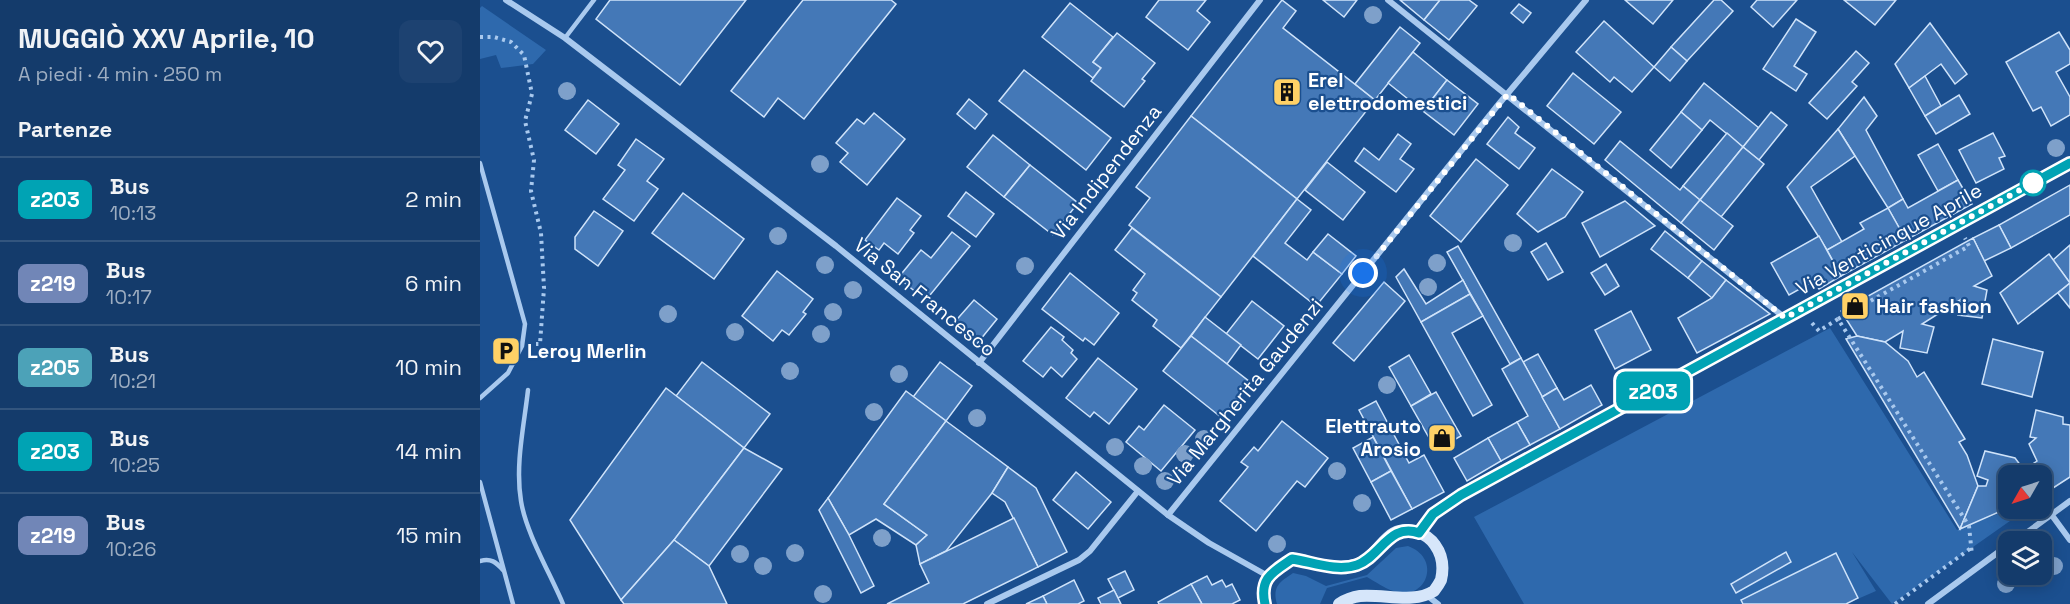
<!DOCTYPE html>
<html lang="it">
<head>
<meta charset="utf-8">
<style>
	:root { --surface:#143b6b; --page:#1d4271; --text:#f1f3f6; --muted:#9dadc1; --line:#33557e }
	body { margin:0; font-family:"Space Grotesk",sans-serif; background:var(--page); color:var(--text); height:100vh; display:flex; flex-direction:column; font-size:22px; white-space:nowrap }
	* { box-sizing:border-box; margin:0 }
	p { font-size:20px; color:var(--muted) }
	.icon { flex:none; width:33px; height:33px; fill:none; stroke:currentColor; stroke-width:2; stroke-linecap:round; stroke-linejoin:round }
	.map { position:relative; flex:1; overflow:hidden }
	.details { display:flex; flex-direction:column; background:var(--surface); width:480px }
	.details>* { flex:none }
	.badge { padding:0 12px; border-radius:9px; font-size:21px; line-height:39px }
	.needle { width:39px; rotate:231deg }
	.fabs { position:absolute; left:1518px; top:465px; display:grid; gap:12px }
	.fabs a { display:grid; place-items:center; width:54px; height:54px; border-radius:12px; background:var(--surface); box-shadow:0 3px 15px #0003,0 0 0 2px var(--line); font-size:30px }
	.you { position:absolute; width:30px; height:30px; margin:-15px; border:4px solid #fff; border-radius:50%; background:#1a73e8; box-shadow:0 0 0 9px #1a73e833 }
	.map>.badge { position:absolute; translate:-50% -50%; box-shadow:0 0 0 3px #fff }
	h2 { padding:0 18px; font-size:22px; line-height:54px }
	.round { display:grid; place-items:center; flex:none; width:63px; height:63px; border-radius:12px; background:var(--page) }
	.head { display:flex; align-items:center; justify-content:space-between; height:102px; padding:0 18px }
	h1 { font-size:28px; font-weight:800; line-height:45px }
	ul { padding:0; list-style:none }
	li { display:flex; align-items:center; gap:18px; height:84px; padding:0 18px; border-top:2px solid var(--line) }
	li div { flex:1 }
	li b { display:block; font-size:22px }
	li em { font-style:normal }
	li .badge { min-width:66px; font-weight:700; text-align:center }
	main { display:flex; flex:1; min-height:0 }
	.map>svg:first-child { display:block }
	.green { fill:#2e69ad }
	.building { fill:#4478b7; stroke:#cfe3fa; stroke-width:1.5 }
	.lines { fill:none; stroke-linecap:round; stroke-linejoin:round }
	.path { stroke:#a9c9ee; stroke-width:4; stroke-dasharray:3 4.5; stroke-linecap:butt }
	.service { stroke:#a9c9ee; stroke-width:4.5 }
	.minor { stroke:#a9c9ee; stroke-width:6 }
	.secondary { stroke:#d6e6fa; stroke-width:12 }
	.tree { fill:#7ea0ca }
	.line-casing { stroke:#fff; stroke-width:14 }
	.line { stroke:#00a3b4; stroke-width:9 }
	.walk { stroke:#fff; stroke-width:6; stroke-dasharray:0 10.8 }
	.stop-dot { fill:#fff; stroke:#00a3b4; stroke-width:3 }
	.labels { text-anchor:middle; stroke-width:4.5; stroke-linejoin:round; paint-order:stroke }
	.poi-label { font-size:20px; font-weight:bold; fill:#fff; stroke:#1b4f8f; text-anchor:start }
	.street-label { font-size:20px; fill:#fff; stroke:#1b4f8f }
</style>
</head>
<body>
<main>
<section class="details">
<div class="head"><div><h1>MUGGIÒ XXV Aprile, 10</h1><p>A piedi · 4 min · 250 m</p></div><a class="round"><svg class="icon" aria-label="heart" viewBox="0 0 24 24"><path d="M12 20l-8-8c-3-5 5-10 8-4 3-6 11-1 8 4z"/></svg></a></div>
<h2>Partenze</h2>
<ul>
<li><span class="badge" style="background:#00a3b4;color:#fff">z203</span><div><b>Bus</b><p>10:13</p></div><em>2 min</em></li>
<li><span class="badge" style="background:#7186b7;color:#fff">z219</span><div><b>Bus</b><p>10:17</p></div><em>6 min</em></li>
<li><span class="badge" style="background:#4ca2b8;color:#fff">z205</span><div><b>Bus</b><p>10:21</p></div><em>10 min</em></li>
<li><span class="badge" style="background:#00a3b4;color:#fff">z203</span><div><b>Bus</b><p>10:25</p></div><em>14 min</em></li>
<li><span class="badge" style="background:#7186b7;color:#fff">z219</span><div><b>Bus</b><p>10:26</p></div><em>15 min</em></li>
</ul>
</section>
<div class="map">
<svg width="1590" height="604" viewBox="0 0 1590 604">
	<rect width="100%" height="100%" fill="#1b4f8f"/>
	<g class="green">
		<path d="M2,6L66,50L53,64L21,68L16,55L0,59V8Z"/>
		<path d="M1350,328L1477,530L1530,509H1547L1412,604L1372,552L1396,591L1366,604H1044L994,517Z"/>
		<path d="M928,546C963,559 946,603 913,591C904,588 896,582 887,577L847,588L840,604H797C792,586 800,582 813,573L826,576L846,586L887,575L916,548Z"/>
	</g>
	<g class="building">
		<path d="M130,0H266L200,85L116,19Z"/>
		<path d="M323,0H411L416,4L324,119L298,98L284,117L251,91Z"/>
		<path d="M679,0H726L717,11L730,22L708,50L666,17Z"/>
		<path d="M802,0L816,11L803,28L895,100L817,199L711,116Z"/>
		<path d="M843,0H877L864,17Z"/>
		<path d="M920,0H960L944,20Z"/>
		<path d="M960,0H989L997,6L969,40L944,20Z"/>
		<path d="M1145,0H1193L1173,24Z"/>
		<path d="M1234,0H1241L1253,11L1207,61L1191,47Z"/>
		<path d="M1277,0H1317L1293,27L1271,7Z"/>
		<path d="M1364,0H1416L1395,25Z"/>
		<path d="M590,3L633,37L613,62L621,68L613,78L562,37Z"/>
		<path d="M1039,4L1051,13L1043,23L1031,13Z"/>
		<path d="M1316,19L1336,32L1314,66L1327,74L1316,91L1283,69Z"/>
		<path d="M1124,21L1174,67L1152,92L1134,77L1130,82L1096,52Z"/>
		<path d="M1450,23L1487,74L1475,84L1461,64L1429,88L1415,64Z"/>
		<path d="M920,27L940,43L895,100L875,84Z"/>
		<path d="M1579,32L1590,50V64L1576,72L1590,97V115L1571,126L1561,107L1553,111L1526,62Z"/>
		<path d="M637,33L675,63L662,79L665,81L644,107L611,81L621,68L613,62Z"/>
		<path d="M1191,47L1207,61L1190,81L1174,67Z"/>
		<path d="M1376,51L1389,63L1372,82L1377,86L1347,119L1329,103Z"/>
		<path d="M933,52L967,80L943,111L908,83Z"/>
		<path d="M544,70L631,138L606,170L519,101Z"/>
		<path d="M1093,73L1141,112L1114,144L1067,106Z"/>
		<path d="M1445,76L1461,106L1445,116L1429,88Z"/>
		<path d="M967,80L998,104L974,135L943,111Z"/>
		<path d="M1224,83L1279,128L1263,147L1230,120L1222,130L1201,112Z"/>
		<path d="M1479,95L1490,114L1456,134L1445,116Z"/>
		<path d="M1384,97L1397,116L1386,130L1423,199L1408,208L1358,129Z"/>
		<path d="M489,99L507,114L495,129L477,114Z"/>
		<path d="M108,100L139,124L116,154L85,130Z"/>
		<path d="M1201,112L1222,130L1191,168L1170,150Z"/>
		<path d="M1291,112L1307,125L1279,160L1263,147Z"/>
		<path d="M394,113L425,139L387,185L360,162L368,153L356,143L377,119L384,124Z"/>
		<path d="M711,116L817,199L741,297L649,225L670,198L656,187Z"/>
		<path d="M1028,117L1039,127L1035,133L1055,148L1039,169L1007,144Z"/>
		<path d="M1358,129L1375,156L1331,187L1362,242L1347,250L1307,187Z"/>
		<path d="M1247,133L1263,147L1220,200L1203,186Z"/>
		<path d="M1513,133L1525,156L1519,158L1524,169L1496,183L1479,150Z"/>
		<path d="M918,134L931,144L920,159L934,169L916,192L875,161L884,148L899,160Z"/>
		<path d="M513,135L550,165L524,197L487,167Z"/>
		<path d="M156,139L184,159L167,181L178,189L154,221L123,199L145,170L138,165Z"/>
		<path d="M1140,141L1200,190L1203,186L1220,200L1201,223L1125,160Z"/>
		<path d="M1458,144L1478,180L1458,191L1438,155Z"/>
		<path d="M1263,147L1284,164L1241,217L1220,200Z"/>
		<path d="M996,159L1028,185L981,242L950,216Z"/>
		<path d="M847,162L885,192L863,220L825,190Z"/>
		<path d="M550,165L598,203L573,235L524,197Z"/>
		<path d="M1072,169L1103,192L1085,217L1058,232L1037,214Z"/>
		<path d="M1478,180L1492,204L1426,240L1408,208L1423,199L1428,208Z"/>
		<path d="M1590,185V215L1531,248L1519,225Z"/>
		<path d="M486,192L514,214L496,237L468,216Z"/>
		<path d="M203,193L264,239L234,279L172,233Z"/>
		<path d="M417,198L441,216L430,230L434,233L418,254L404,243L399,250L385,240Z"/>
		<path d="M817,199L831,210L805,243L827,260L833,252L862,274L836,306L773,256Z"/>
		<path d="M1220,200L1253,226L1234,250L1201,223Z"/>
		<path d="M1145,201L1175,226L1120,257L1102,223Z"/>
		<path d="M1408,208L1426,240L1361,276L1347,250L1384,229L1380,223Z"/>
		<path d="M114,211L143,231L118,266L95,249V237Z"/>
		<path d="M1519,225L1531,248L1504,261L1493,238Z"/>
		<path d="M652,228L741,297L701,348L673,326L677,320L652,300L657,293L653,290L665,274L635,250Z"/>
		<path d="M1185,231L1222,261L1208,278L1171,249Z"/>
		<path d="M472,232L490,246L446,300L418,278L441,250L451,258Z"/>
		<path d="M848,234L876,256L862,274L833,252Z"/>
		<path d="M1339,236L1361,276L1339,289L1334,281L1309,295L1291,263Z"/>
		<path d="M1493,238L1512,276L1494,286L1507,290L1502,318L1478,315L1480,300L1442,324L1454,327L1447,353L1420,348L1423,331L1405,342L1377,336L1361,311Z"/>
		<path d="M1066,243L1083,272L1068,280L1051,252Z"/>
		<path d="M1590,245V283L1573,260Z"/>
		<path d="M978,246L1041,358L1030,364L967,252Z"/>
		<path d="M1569,254L1590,283L1538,324L1520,293Z"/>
		<path d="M1222,261L1246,280L1232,298L1208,278Z"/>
		<path d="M1126,264L1139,286L1125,295L1111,273Z"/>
		<path d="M924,269L946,304L983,280L990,294L941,322L916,277Z"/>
		<path d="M297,271L333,299L323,312L326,314L309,335L302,330L293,341L262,316Z"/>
		<path d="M590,273L639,313L614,345L605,338L603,341L562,309Z"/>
		<path d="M1246,280L1290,314L1217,353L1198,318L1232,298Z"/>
		<path d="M904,282L925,301L874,361L853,343Z"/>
		<path d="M1590,283V308L1578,293Z"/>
		<path d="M990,294L1003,316L972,333L1012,405L993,416L941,322Z"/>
		<path d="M494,300L517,319L496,345L472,325Z"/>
		<path d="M772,301L804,326L778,359L746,334Z"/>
		<path d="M1151,311L1171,350L1135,369L1115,330Z"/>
		<path d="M725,317L761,345L747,364L711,336Z"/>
		<path d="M571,327L584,337L582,340L593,350L591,353L597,359L582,377L571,367L563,377L543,361Z"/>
		<path d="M711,336L770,382L742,418L683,371Z"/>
		<path d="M1377,336L1405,342L1428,361L1437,377L1444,372L1485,439L1479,442L1487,455L1498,486L1480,529L1366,339Z"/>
		<path d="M1513,339L1563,352L1552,397L1502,384Z"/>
		<path d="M1058,354L1077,388L1062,397L1043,362Z"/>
		<path d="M929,355L951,394L931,406L909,367Z"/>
		<path d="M618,358L657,389L629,424L614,412L610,417L586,398Z"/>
		<path d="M1041,358L1080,429L1050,445L1037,422L1048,416L1022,369Z"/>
		<path d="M222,362L290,414L264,448L196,396Z"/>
		<path d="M460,362L492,386L466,421L433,397Z"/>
		<path d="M1111,385L1122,405L1080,429L1062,397L1077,388L1084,400Z"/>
		<path d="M186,388L264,448L194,540L141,600L90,520Z"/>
		<path d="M426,391L466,421L404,504L447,535L436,545L396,519L369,535L348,498Z"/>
		<path d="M956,392L981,436L956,450L931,406Z"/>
		<path d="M896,401L929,463L944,455L964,492L932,509L879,410Z"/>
		<path d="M684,405L715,430L681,471L646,442L659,426L664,430Z"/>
		<path d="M1556,410L1583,417V424L1590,425V477L1573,488L1562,493V476H1528V508L1480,529L1498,486H1506L1508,480L1497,476L1505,451L1535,458L1544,470L1557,461L1549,444L1556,438L1550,437Z"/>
		<path d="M466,421L528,467L512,493L466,551L440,564L436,545L447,535L404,504Z"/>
		<path d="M802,421L848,458L825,487L817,481L776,531L740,501L768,467L761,462L774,447L778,451Z"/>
		<path d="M1037,422L1050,445L1021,461L1008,438Z"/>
		<path d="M893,437L911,471L891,482L873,448Z"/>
		<path d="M1008,438L1021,461L987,481L974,458Z"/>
		<path d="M264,448L302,469L229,566L194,540Z"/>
		<path d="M528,467L556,488L587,552L558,567L525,502L512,493Z"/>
		<path d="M911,471L932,509L911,520L891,482Z"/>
		<path d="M596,472L631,502L608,529L573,500Z"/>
		<path d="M348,498L369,535L394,586L381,593L339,510Z"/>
		<path d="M534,518L558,567L483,604H407L449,583L440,564Z"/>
		<path d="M194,540L229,566L247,604H144L141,600Z"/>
		<path d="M1306,552L1311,562L1256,593L1251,584Z"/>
		<path d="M1356,553L1378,598L1366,604H1263L1261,600Z"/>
		<path d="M645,571L654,590L638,598L628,579Z"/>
		<path d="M727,576L732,585L742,580L746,587L752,584L760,600L752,604H722L711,584Z"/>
		<path d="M594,580L604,601L598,604H567L563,596Z"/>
		<path d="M711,584L722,604H679L678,602Z"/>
		<path d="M634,590L641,604H621L618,598Z"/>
		<path d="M563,596L567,604H546Z"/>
	</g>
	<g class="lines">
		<g class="path">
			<path d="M0,37H14L31,42L44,55L52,94L45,121L54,160L51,191L61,233L64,288L60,344H56"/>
			<path d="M1358,319L1489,246L1485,238"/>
			<path d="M1332,323L1339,331L1358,319L1489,526L1492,555"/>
			<path d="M1415,604L1491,548"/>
		</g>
		<g class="service">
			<path d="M85,38L114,0"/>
			<path d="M0,163L45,324L42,346L28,373L0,398"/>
			<path d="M48,390C44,426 35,465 41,501C46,533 70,573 83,604"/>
			<path d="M0,482L33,604"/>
			<path d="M0,561C11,558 16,562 23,570"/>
		</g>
		<g class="minor">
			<path d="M26,0L85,38L356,246L688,515L729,543L788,576"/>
			<path d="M908,0L1305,318"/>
			<path d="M499,363L780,0"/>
			<path d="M1571,514L1590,540"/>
			<path d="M688,515L1018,105L1106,0"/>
			<path d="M1534,542L1590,501"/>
			<path d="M949,597L958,604"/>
			<path d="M507,604L599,560L610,551L658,491"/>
			<path d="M1448,604L1528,545"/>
		</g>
		<g class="secondary">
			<path d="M939,533L953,514L981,495L1590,163"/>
			<path d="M785,604C779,578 793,572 812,559C833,562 854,571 875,565C893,560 901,540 914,533C928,526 947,533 955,545C963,556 964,567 961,580C959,584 957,587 954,591C933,604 906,594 880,596C873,597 865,600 859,604"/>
		</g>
	</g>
	<g class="tree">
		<circle cx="893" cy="15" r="9"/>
		<circle cx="87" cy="91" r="9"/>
		<circle cx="1576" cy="148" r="9"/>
		<circle cx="340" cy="164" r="9"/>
		<circle cx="298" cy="236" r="9"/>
		<circle cx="1033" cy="243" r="9"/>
		<circle cx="957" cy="263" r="9"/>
		<circle cx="345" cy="265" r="9"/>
		<circle cx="545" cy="266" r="9"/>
		<circle cx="948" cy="287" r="9"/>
		<circle cx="373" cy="290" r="9"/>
		<circle cx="353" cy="312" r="9"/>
		<circle cx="188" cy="314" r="9"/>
		<circle cx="255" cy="332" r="9"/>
		<circle cx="341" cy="334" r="9"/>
		<circle cx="310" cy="371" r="9"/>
		<circle cx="419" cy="374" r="9"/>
		<circle cx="907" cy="385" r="9"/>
		<circle cx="394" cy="412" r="9"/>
		<circle cx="497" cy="418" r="9"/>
		<circle cx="724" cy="439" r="9"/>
		<circle cx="635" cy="447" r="9"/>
		<circle cx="705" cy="454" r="9"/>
		<circle cx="663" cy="466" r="9"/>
		<circle cx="857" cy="471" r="9"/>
		<circle cx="685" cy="481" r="9"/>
		<circle cx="882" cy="503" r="9"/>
		<circle cx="402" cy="538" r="9"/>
		<circle cx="797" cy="544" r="9"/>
		<circle cx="315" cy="553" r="9"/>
		<circle cx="260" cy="554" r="9"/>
		<circle cx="283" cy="566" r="9"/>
		<circle cx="1574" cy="566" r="9"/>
		<circle cx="1526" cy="584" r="9"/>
		<circle cx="343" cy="594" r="9"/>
	</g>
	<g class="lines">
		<g class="line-casing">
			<path id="line" d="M785,604C779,578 793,572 812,559C832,562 857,572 877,565C900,557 910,522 939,533L953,514L981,495L1590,163"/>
		</g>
		<use href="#line" class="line"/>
		<path class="walk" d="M883,273L1028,94L1305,318L1553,183"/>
	</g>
	<defs>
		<g id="building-square" transform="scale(1.5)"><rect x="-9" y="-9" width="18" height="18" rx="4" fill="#ffd166" stroke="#1b4f8f"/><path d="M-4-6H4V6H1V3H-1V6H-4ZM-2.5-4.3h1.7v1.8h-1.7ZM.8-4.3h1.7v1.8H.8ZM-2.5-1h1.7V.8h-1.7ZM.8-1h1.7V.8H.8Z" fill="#111"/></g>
		<g id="shop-square" transform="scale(1.5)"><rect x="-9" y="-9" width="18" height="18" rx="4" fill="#ffd166" stroke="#1b4f8f"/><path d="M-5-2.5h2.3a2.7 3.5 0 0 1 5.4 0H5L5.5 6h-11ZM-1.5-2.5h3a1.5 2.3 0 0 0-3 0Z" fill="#111"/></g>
		<g id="parking-square" transform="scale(1.5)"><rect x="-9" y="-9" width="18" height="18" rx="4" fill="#ffd166" stroke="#1b4f8f"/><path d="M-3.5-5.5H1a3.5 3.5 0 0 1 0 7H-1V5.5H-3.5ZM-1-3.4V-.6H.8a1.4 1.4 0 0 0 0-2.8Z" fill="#111"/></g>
	</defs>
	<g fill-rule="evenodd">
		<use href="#building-square" x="807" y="92"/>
		<use href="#shop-square" x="1375" y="306"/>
		<use href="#parking-square" x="26" y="351"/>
		<use href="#shop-square" x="962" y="438"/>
	</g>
	<circle class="stop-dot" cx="1553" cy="183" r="12"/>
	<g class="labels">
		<g class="poi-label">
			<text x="828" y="87">Erel<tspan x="828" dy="23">elettrodomestici</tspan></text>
			<text x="1396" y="313">Hair fashion</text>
			<text x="47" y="358">Leroy Merlin</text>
			<text x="941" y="433" text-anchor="end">Elettrauto<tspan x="941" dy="23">Arosio</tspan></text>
		</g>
		<g class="street-label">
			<text transform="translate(626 172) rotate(-52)" y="7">Via Indipendenza</text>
			<text transform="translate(1409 239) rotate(-29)" y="7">Via Venticinque Aprile</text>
			<text transform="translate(445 297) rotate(39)" y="7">Via San Francesco</text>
			<text transform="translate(765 392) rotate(-51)" y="7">Via Margherita Gaudenzi</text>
		</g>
	</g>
</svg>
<div class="fabs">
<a><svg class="needle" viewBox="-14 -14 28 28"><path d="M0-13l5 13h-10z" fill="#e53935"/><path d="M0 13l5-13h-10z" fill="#9dadc1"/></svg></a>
<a><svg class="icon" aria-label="layers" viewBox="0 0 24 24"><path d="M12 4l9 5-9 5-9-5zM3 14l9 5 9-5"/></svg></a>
</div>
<div class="you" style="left:883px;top:273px"></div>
<b class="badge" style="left:1173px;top:391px;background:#00a3b4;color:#fff">z203</b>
</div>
</main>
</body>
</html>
